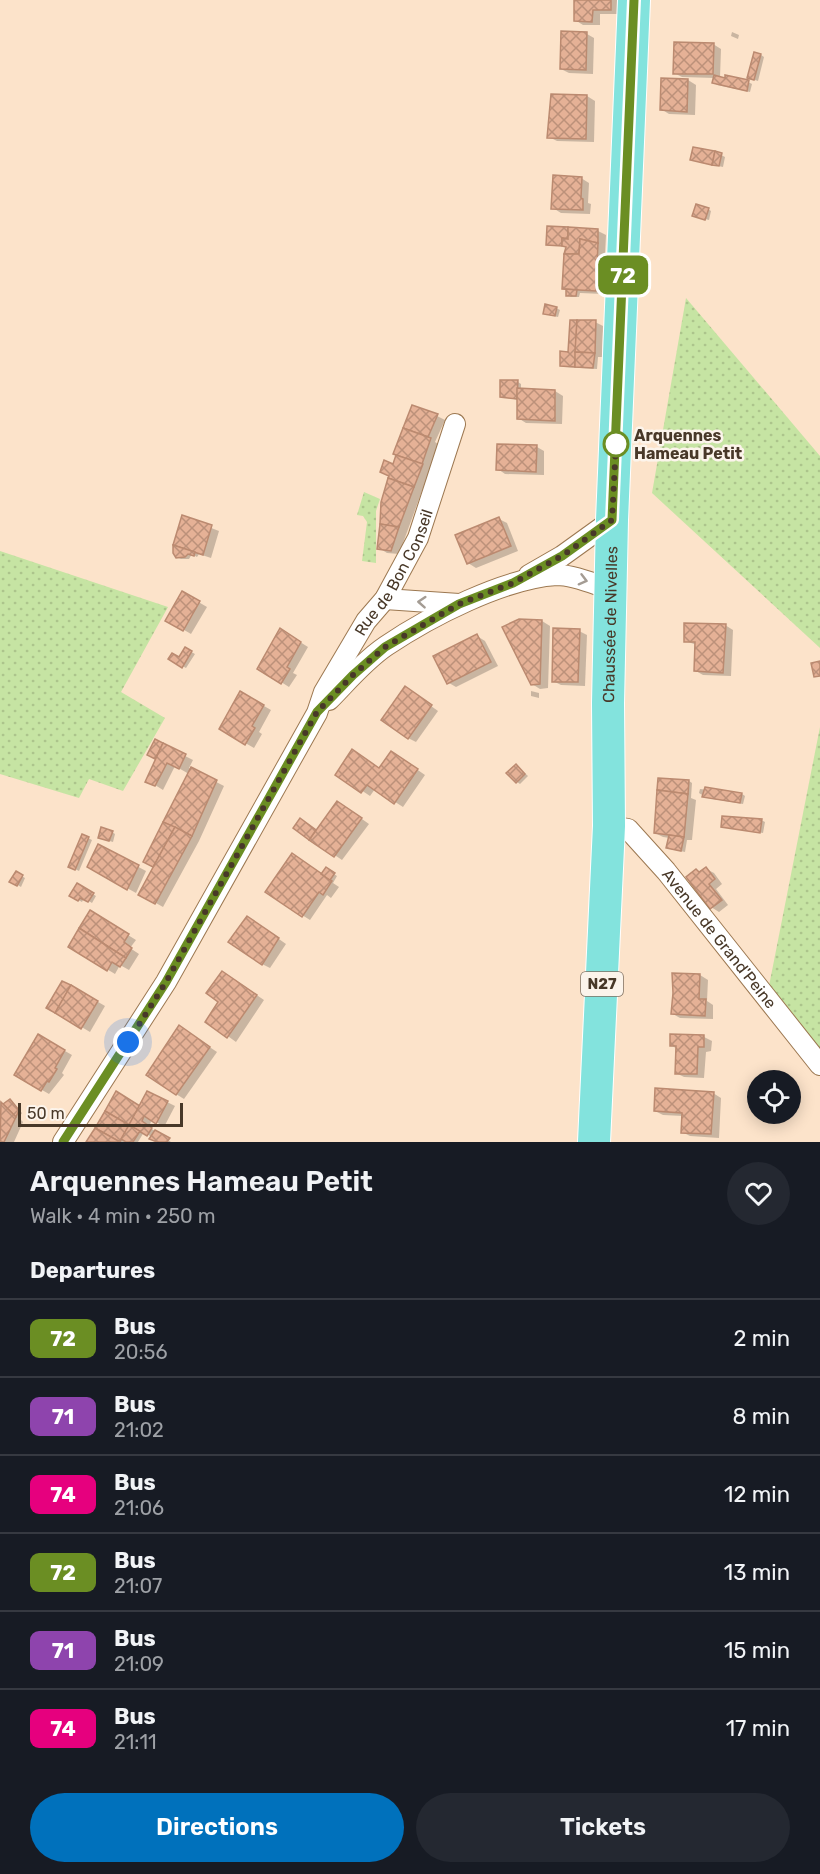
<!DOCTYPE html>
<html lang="en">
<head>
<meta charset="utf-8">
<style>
	:root { --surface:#171b24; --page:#242831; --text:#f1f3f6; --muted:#9ea1a6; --line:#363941; --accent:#0071bc }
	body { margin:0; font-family:Rubik,sans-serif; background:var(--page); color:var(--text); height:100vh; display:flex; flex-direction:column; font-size:22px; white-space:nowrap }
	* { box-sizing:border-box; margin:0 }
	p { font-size:20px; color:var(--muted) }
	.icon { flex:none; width:33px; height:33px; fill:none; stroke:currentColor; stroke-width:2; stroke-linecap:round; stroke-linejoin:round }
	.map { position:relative; height:1142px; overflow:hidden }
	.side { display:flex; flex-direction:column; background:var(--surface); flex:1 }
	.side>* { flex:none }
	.badge { padding:0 12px; border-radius:9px; font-size:21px; line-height:39px }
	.tools { position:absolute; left:747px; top:1070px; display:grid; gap:12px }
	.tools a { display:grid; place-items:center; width:54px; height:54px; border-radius:50%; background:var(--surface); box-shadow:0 3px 15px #0003; font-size:30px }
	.scale { position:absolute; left:18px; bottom:15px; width:165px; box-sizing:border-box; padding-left:6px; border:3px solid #483828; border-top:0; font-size:16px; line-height:21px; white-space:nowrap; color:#483828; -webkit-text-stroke:4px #fcf4eb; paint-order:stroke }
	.you { position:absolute; width:30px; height:30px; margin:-15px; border:4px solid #fff; border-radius:50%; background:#1a73e8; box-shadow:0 0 0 9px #1a73e833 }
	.map>.badge { position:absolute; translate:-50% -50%; box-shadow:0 0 0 3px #fff }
	h2 { padding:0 30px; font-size:22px; line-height:54px }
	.round { display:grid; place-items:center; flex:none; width:63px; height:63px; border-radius:32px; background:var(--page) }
	.summary { display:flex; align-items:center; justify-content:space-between; height:102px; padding:0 30px }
	h1 { font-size:28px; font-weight:600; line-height:45px }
	.cta { display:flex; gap:12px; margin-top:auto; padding:12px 30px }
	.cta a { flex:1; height:69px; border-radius:36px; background:var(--accent); color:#fff; font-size:24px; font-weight:600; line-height:69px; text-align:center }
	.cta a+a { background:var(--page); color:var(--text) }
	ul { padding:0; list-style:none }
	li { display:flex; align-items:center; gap:18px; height:78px; padding:0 30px; border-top:2px solid var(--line) }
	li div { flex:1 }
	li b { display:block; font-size:22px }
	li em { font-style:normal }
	li .badge { min-width:66px; font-weight:700; text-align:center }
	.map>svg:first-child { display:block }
	.green { fill:url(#green-dots) }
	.shadow { fill:#0003 }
	.building { fill:url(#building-cross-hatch); stroke:#bb8a70; stroke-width:1.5 }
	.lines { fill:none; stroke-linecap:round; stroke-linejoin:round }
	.minor-casing { stroke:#9c7851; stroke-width:22 }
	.primary-casing { stroke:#fff; stroke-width:34 }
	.minor { stroke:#fff; stroke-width:20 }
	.primary { stroke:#83e3dd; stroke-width:32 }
	.oneway { stroke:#a49c94 }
	.line-casing { stroke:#fff; stroke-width:14 }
	.line { stroke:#6b8e23; stroke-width:9 }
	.walk { stroke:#483828; stroke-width:6; stroke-dasharray:0 10.8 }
	.stop-dot { fill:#fff; stroke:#6b8e23; stroke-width:3 }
	.labels { text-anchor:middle; stroke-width:5; stroke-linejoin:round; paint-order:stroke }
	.shield { fill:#fcf4eb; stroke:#7e7062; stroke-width:1.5 }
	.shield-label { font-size:15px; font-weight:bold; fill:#483828 }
	.stop-label { font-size:16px; font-weight:bold; fill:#483828; stroke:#fcf4eb; text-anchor:start }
	.street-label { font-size:16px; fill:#483828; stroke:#fcf4eb }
</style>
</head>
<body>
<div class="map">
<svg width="820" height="1142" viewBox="0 0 820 1142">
	<defs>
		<pattern id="green-dots" width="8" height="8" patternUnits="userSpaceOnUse" patternTransform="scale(1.5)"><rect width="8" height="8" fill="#c6e4a3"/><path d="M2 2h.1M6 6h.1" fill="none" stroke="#acc48c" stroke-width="1.8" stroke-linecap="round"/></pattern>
		<pattern id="building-cross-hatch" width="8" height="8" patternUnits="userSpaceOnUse" patternTransform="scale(1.5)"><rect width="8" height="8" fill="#e5b196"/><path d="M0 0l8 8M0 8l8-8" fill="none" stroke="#bc917a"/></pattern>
	</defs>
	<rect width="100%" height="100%" fill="#fce3ca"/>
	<g class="green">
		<path d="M686,298L820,456V648L652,493Z"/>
		<path d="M364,492L380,499L376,511V563L362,561L367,522L363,516L357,515Z"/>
		<path d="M0,551L168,607L121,692L165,718L123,791L89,779L79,798L0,774Z"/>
		<path d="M820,727V1049L769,986Z"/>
	</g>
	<g class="shadow">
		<path d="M575,0H619L618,14H600V25H583L575,20Z"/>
		<path d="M732,32L739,35L738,39L731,36Z"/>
		<path d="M587,34L594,38L593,74L569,73L561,69Z"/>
		<path d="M713,44L721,49L720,78L748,82L752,84L750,92L717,85L714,83L715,78L682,77L674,73Z"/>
		<path d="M761,55L764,57L758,81L752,79Z"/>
		<path d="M662,79L688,80L696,85L695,115L669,114L661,109Z"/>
		<path d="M587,96L595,101L594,142L557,141L549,137Z"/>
		<path d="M721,155L725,157L723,167L695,161Z"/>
		<path d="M581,178L589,183L588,203L591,204L590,214L561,213L553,208Z"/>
		<path d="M708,209L711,211L709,220L698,217Z"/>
		<path d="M598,231L606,235L603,294L580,293L579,297H571L568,295V290L564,288L568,247L547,244Z"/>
		<path d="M556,308L560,310L558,317L545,314Z"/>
		<path d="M595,322L603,326L602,357H598L597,369L565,367L561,365Z"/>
		<path d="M518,382L521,384V390L555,391L563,396L562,424L526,423L518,418V400L501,396Z"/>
		<path d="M437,416L445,420L435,442L438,444L430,469L399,554L387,553L379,548L398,455Z"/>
		<path d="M537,447L544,451V475L505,474L498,469Z"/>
		<path d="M183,517L219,531L211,558L199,554L197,557L192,554L189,559H181L177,557Z"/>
		<path d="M499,519L507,523L518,551L476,568L468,563Z"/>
		<path d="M183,593L207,607L191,634L167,620Z"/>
		<path d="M520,621H542L550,626L548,688L540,689L532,684Z"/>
		<path d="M725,625L733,630L731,676L703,675L696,671L697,645L685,641Z"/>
		<path d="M281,630L308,647L293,673L297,675L289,687L259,668Z"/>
		<path d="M579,631L587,635L585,686L561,685L553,681Z"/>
		<path d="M477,636L485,641L498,666L456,687L449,683Z"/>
		<path d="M186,649L195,654L186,668L170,659H179Z"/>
		<path d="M531,691L539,693V698L531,696Z"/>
		<path d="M241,693L271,710L259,732L262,734L254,748L221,729Z"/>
		<path d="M413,693L438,711L416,742L408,738Z"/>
		<path d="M155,741L193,760L189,768L224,786L199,841L163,907L140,894L155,867L145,861L189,774L175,766L163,790L155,785L157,758L149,754Z"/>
		<path d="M399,757L425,775L403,807L375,789L370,796L337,774L380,769Z"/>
		<path d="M519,768L528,776L520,784L517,782Z"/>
		<path d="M689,781L692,783L691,798L696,800L692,840H687L685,852L671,849L670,838L663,837L655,833Z"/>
		<path d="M700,789L742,794L745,796L743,804L707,798L699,793Z"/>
		<path d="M345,807L369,824L342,860L295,828L301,820L317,831Z"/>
		<path d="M761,820L765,822L763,833L723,826Z"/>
		<path d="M112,832L115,834L113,842L103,839Z"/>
		<path d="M88,838L92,840L79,871L73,868Z"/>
		<path d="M99,846L146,871L136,893L89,867Z"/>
		<path d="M326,869L337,876L333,883L339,887L331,898L327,895L310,920L302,915Z"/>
		<path d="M706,869L714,873L722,884L716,889L728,905L719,912L711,907L701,873Z"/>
		<path d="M16,873L25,878L21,887L11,881Z"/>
		<path d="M78,885L96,896L92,903L84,898L82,902L71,896Z"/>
		<path d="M91,912L136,940L130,948L139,954L129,970L120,965L115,974L70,947Z"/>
		<path d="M255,922L286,944L270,968L262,964Z"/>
		<path d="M700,975L708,980L707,1001L713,1005V1019L680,1018L673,1014Z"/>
		<path d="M230,977L264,1000L236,1042L207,1021L220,1002Z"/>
		<path d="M71,986L105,1006L90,1032L48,1007Z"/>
		<path d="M187,1032L217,1052L184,1099L176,1094Z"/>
		<path d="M39,1036L72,1055L62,1073L64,1075L49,1094L16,1075Z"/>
		<path d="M704,1037L712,1041L711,1051L706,1052L704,1078L684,1077L676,1073L677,1049L671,1045Z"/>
		<path d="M713,1093L721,1098L719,1138L690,1136L682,1132L683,1116L663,1115L655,1111Z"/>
		<path d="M10,1100L22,1113L19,1118L23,1122L14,1142H0V1101L4,1105Z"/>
		<path d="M167,1102L175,1106L164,1127L152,1119L149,1127L171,1142H159L144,1132L138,1142H89L140,1107Z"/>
	</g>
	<g class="building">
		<path d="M574,0H611V10H593L592,22L574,21Z"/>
		<path d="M561,31L587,32L586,70L560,69Z"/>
		<path d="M674,42L714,43L713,74H673Z"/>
		<path d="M754,52L761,54L754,80L747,78Z"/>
		<path d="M714,75L725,78V75L749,80L747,91L712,83Z"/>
		<path d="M661,78L688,79L687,112L660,110Z"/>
		<path d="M551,94L587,95L586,139L547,138Z"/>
		<path d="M693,147L715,151L712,165L690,160Z"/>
		<path d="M715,151L722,153L719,166L712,165Z"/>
		<path d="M553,175L582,177L581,198L583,199V210L551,209Z"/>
		<path d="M696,204L709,208L705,220L692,216Z"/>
		<path d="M547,226L568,227V239L562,238V246L546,245Z"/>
		<path d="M568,227L598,229V243L580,239L579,254H564L566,247L562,246V238L568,239Z"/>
		<path d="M580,239L598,243L596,291L562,289L564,254H579Z"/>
		<path d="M566,289L577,290L576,296H566Z"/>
		<path d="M545,304L557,307L555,316L543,314Z"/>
		<path d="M570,320H577L575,367L560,366V351L568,352Z"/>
		<path d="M577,320H596L595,353L575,352Z"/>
		<path d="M575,352L595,353L593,368L575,367Z"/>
		<path d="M500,380H518L517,399L500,397Z"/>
		<path d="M517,388L555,390V421L517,419Z"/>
		<path d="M412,405L438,414L428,437L403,428Z"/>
		<path d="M403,428L431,438L422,464L393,454Z"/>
		<path d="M497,444L537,445L536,472L496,470Z"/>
		<path d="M396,455L423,464L414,487L388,478L389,476L380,472L384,460L393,464Z"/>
		<path d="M388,478L414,487L399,527L380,524L381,502Z"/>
		<path d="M182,515L212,525L203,555L173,545Z"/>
		<path d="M499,517L511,546L467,564L455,535Z"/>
		<path d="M380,524L399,527L391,551L377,549Z"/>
		<path d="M173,545L195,552L194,556L188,554L185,557L176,558L173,553Z"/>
		<path d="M182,591L200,601L183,631L165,621Z"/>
		<path d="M519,619L542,620L540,684L531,685L502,627Z"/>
		<path d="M684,623L726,624L723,673L694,671L695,642H684Z"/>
		<path d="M280,628L301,642L287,667L290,669L281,684L257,669Z"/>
		<path d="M553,628L580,629L578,682H552Z"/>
		<path d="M477,634L491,662L447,684L433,656Z"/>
		<path d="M185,647L192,651L182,668L168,659L172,653L179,657Z"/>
		<path d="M820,661V676L814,677L811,663Z"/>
		<path d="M405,686L432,705L408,739L381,720Z"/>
		<path d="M240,691L264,705L252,726L255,728L245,745L219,729Z"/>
		<path d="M155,739L163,743L155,759L147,755Z"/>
		<path d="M163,743L186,754L179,769L167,763L155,786L145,782Z"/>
		<path d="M352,749L379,768L391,751L418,769L394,804L367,785L361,793L335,775Z"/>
		<path d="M516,764L525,774L516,783L506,773Z"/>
		<path d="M191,767L217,780L192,836L163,822Z"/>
		<path d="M658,778L689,780L688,794L657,790Z"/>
		<path d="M705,787L742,793L740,803L702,797Z"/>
		<path d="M657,790L688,794L684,837L654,833Z"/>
		<path d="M337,801L362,818L334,857L309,840Z"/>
		<path d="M722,816L762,819L760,833L721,827Z"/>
		<path d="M300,818L316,830L309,840L293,828Z"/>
		<path d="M163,822L175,827L153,867L143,862Z"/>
		<path d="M101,827L113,831L109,841L98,838Z"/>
		<path d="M175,827L192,836L155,904L138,895Z"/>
		<path d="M82,834L89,837L75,870L68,867Z"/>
		<path d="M669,835L684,837L681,851L666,848Z"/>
		<path d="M98,844L139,865L127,890L87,867Z"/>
		<path d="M292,853L332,881L323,895L319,892L302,917L265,892Z"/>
		<path d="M326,867L335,873L330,880L321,874Z"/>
		<path d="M706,867L715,879L709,884L722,900L710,909L686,877L696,869L699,872Z"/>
		<path d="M16,871L23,875L17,886L9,882Z"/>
		<path d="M77,883L94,893L88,902L80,898L78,901L69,896Z"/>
		<path d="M90,910L129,934L124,942L132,948L126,958L79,928Z"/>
		<path d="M247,916L279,938L262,965L228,942Z"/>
		<path d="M79,928L126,958L120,967L112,962L107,971L68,947Z"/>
		<path d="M222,971L257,995L227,1038L205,1022L218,1002L206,993Z"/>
		<path d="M672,973L700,974L699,999H706L705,1016L671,1014L673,993Z"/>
		<path d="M62,981L71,985L55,1013L46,1008Z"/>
		<path d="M71,985L98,1001L81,1029L55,1013Z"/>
		<path d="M179,1025L210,1047L176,1095L146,1075Z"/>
		<path d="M38,1034L65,1050L55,1068L57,1069L49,1082L47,1081L41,1091L14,1075Z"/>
		<path d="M670,1034L704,1035V1047H698L697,1074H675L676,1046H670Z"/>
		<path d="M655,1088L714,1092L711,1134L681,1133L682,1113L654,1111Z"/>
		<path d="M116,1091L140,1106L129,1125L105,1111Z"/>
		<path d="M147,1091L168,1101L156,1124L144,1116L142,1121L152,1128L147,1136L129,1125Z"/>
		<path d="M10,1099L19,1110L16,1117L3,1104Z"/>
		<path d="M1,1102L16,1117L4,1142H0Z"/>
		<path d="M105,1111L129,1125L120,1142L95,1128Z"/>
		<path d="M129,1125L140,1131L133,1142H126L121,1139Z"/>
		<path d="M95,1128L120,1142H86Z"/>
		<path d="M155,1130L170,1138L167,1142H157L149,1139Z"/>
	</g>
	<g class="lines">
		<g class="minor-casing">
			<g id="minor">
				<path d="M529,575L562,556L612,520"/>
				<path d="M385,599L459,604"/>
				<path d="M329,700C347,682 364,661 386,646C429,617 504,578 557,575C574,575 594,584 610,589"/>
				<path id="s1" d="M609,826L628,829L666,871L820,1065"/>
				<path id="s2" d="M63,1142L166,982L317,713L324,692L366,621L385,599L418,538L455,424"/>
			</g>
		</g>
		<g class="primary-casing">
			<g id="primary">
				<path id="s3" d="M594,1142L609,826L608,703L612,520L634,0"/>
			</g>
		</g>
		<use href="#minor" class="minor"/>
		<use href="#primary" class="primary"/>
	</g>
	<defs><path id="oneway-chevron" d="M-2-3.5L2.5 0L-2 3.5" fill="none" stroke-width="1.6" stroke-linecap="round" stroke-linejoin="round" transform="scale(1.5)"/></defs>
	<g class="oneway">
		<use href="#oneway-chevron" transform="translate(583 580) rotate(15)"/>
		<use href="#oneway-chevron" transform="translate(422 602) rotate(-176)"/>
	</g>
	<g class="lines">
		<g class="line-casing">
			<path id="line" d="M63,1142L166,982L317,712L353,675L385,647L459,604L513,583L562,556L612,520L634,0"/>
		</g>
		<use href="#line" class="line"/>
		<path class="walk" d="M128,1042L166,982L317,712L353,675L385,647L459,604L513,583L562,556L612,520L616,444"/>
	</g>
	<circle class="stop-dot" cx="616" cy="444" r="12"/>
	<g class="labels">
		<rect class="shield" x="581" y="972" width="42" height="24" rx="4.5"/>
		<g class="shield-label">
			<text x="602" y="989">N27</text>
		</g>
		<g class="stop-label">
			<text x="634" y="441">Arquennes<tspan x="634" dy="18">Hameau Petit</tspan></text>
		</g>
		<g class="street-label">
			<text dy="6" stroke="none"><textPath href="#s2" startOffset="660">Rue de Bon Conseil</textPath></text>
			<text dy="6" stroke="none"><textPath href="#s3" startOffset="518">Chaussée de Nivelles</textPath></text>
			<text dy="6" stroke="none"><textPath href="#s1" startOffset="162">Avenue de Grand'Peine</textPath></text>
		</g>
	</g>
</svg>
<div class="tools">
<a><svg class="icon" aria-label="locate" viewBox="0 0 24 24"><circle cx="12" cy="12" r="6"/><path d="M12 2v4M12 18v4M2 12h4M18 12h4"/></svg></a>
</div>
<div class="scale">50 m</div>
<div class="you" style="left:128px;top:1042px"></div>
<b class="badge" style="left:623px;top:275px;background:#6b8e23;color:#fff">72</b>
</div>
<section class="side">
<div class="summary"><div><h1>Arquennes Hameau Petit</h1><p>Walk · 4 min · 250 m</p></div><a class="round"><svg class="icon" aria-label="heart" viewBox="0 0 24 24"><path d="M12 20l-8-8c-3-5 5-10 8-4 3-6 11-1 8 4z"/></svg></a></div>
<h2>Departures</h2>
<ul>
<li><span class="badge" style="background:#6b8e23;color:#fff">72</span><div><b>Bus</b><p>20:56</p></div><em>2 min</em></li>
<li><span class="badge" style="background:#8e44ad;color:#fff">71</span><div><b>Bus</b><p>21:02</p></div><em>8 min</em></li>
<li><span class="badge" style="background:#e6007e;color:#fff">74</span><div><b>Bus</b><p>21:06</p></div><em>12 min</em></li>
<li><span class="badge" style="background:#6b8e23;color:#fff">72</span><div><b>Bus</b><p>21:07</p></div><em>13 min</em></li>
<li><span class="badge" style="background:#8e44ad;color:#fff">71</span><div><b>Bus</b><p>21:09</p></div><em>15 min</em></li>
<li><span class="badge" style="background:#e6007e;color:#fff">74</span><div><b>Bus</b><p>21:11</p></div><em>17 min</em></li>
</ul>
<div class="cta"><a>Directions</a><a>Tickets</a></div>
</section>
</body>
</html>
